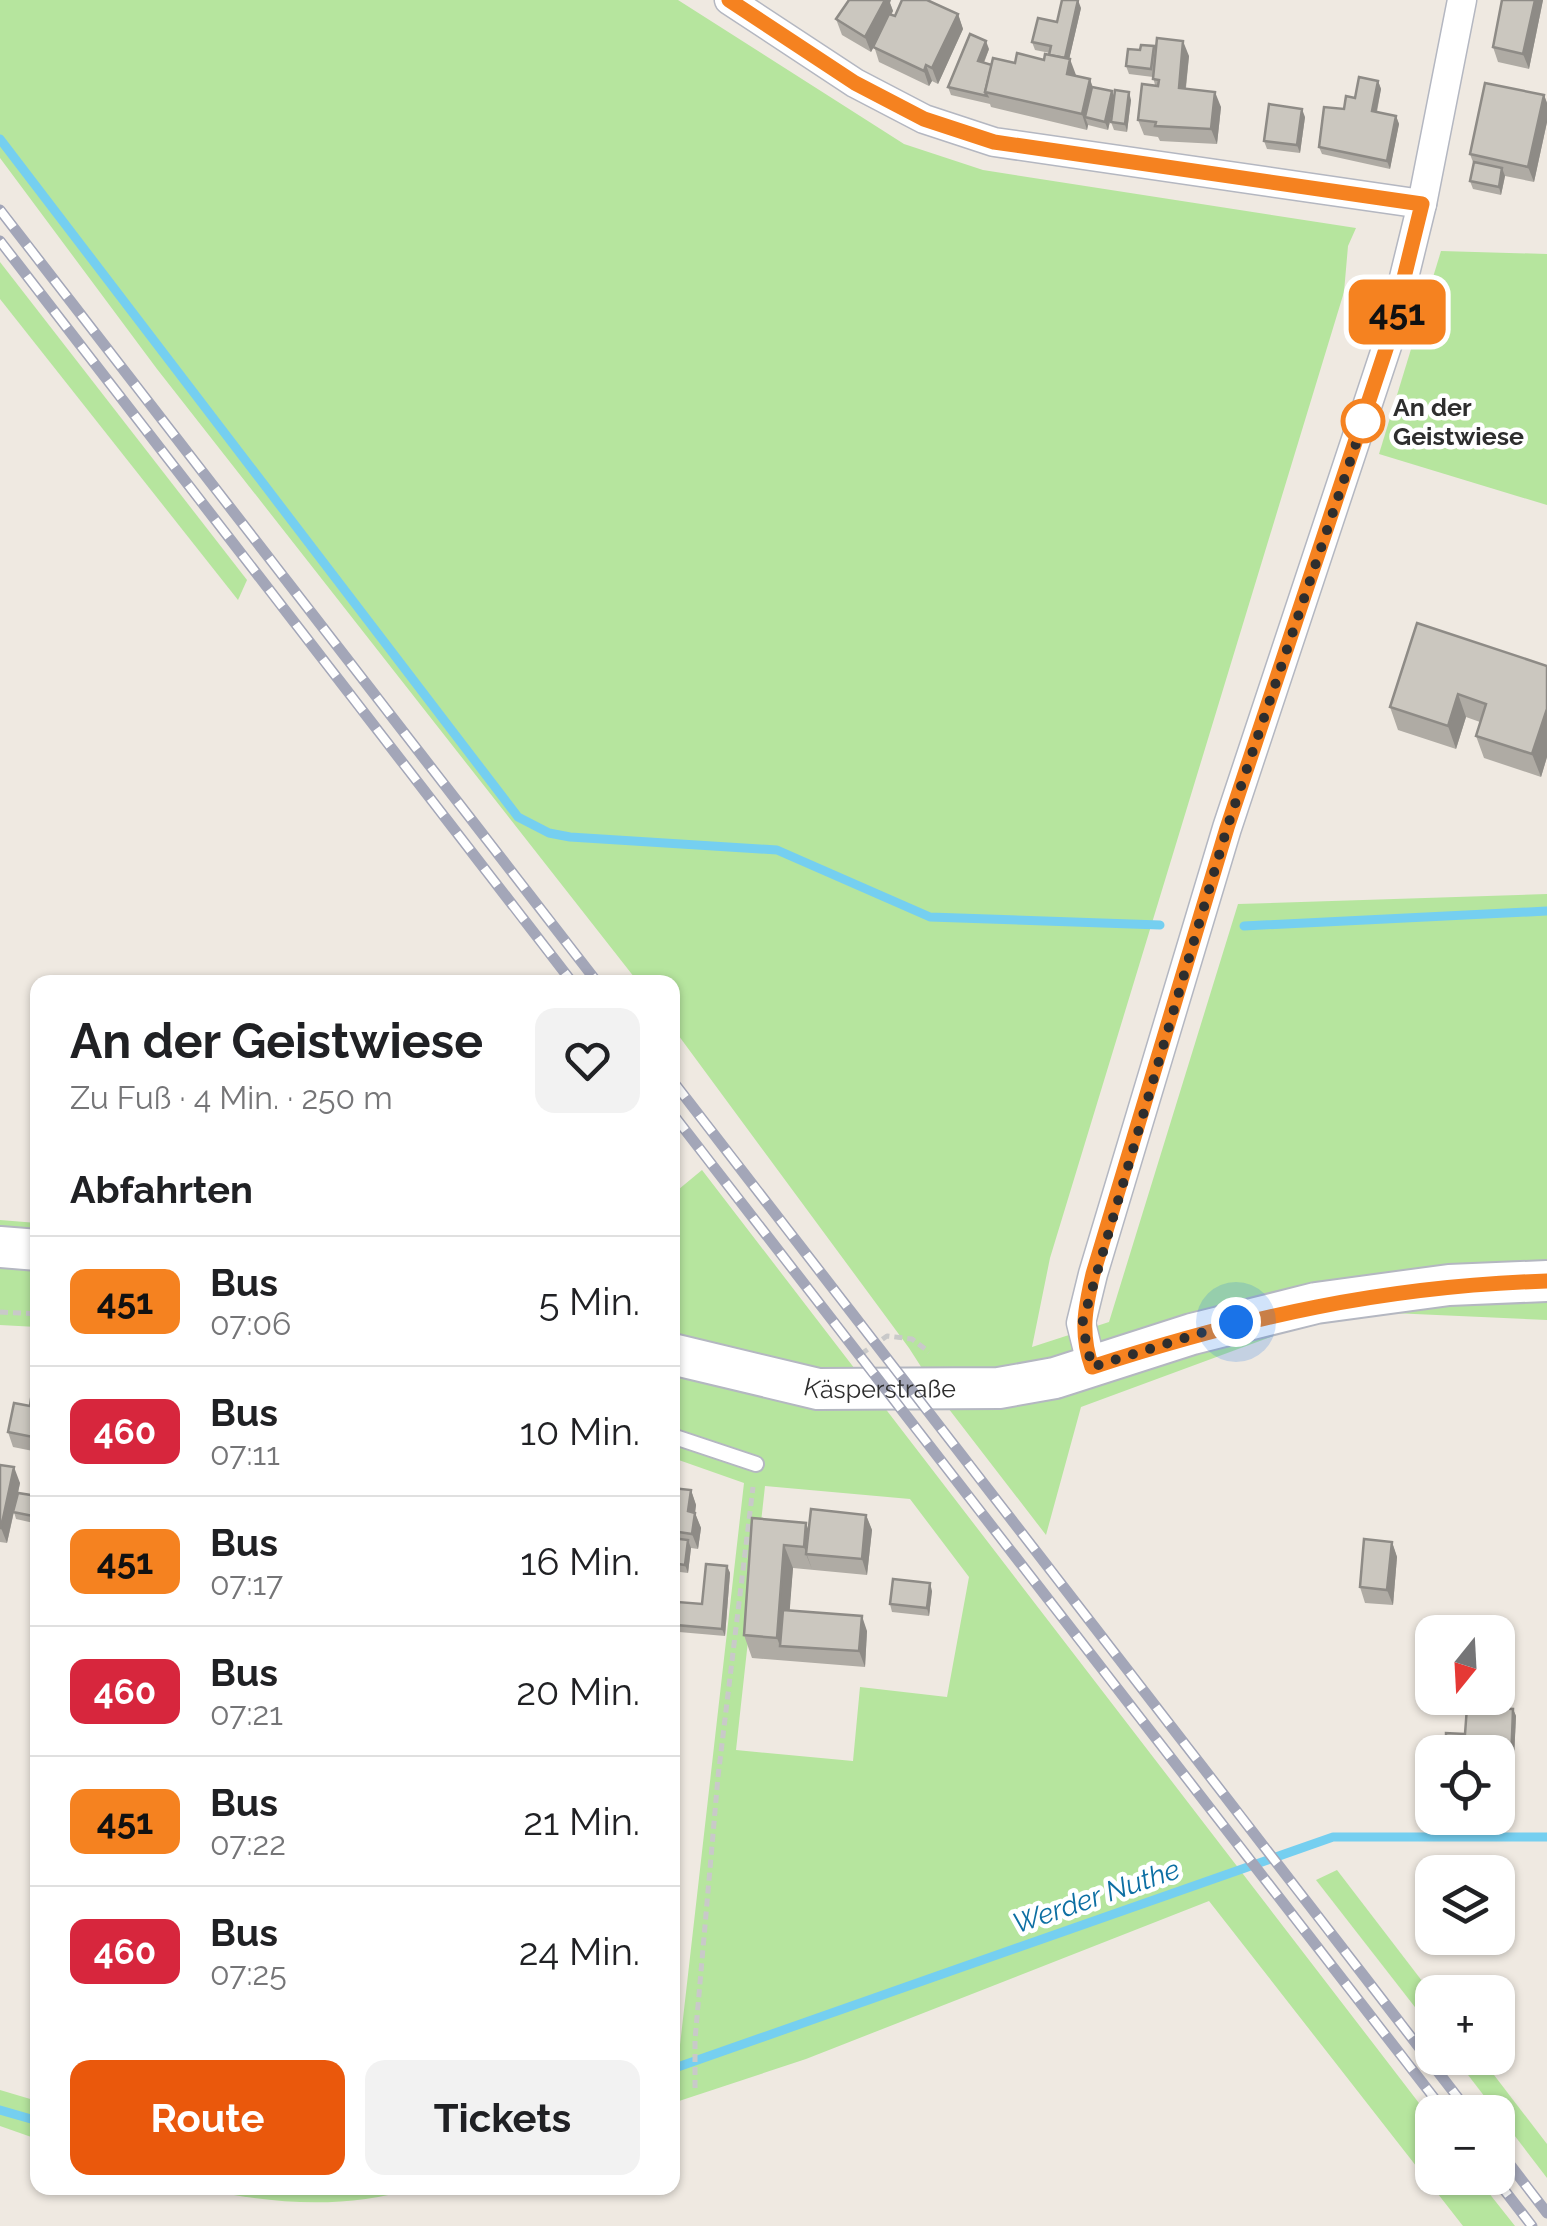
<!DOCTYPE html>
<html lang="de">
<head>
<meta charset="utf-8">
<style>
	:root { --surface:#fff; --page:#f2f2f2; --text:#202124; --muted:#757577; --line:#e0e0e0; --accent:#ea580c }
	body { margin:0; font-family:Raleway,sans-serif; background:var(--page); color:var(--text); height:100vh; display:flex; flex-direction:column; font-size:38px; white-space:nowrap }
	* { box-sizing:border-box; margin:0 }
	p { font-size:32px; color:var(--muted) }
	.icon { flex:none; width:55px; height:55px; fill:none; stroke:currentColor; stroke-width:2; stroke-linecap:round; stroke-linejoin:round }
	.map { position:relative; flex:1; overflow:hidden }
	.drawer { position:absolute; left:30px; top:975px; width:650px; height:1220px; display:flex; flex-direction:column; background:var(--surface); border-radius:20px; box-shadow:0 2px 8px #0004 }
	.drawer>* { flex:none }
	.badge { padding:0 20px; border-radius:15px; font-size:35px; line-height:65px }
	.needle { width:65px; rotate:198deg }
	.tools { position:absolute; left:1415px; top:1615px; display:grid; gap:20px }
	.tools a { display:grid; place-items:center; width:100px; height:100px; border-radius:20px; background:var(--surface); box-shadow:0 2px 8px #0004; font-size:50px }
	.you { position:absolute; width:50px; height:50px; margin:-25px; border:8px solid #fff; border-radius:50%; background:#1a73e8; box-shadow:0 0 0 15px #1a73e833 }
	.map>.badge { position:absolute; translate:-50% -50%; box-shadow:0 0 0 5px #fff }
	h2 { padding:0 40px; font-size:38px; line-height:90px }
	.round { display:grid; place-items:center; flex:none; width:105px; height:105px; border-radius:20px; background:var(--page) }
	.headline { display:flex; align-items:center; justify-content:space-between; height:170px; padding:0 40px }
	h1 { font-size:48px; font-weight:700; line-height:75px }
	.primary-button { display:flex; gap:20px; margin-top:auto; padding:20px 40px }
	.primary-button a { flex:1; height:115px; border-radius:20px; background:var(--accent); color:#fff; font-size:40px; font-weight:700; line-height:115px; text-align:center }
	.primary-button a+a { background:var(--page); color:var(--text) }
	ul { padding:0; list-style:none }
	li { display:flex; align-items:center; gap:30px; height:130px; padding:0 40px; border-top:2px solid var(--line) }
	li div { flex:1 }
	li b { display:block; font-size:38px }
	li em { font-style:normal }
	li .badge { min-width:110px; font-weight:700; text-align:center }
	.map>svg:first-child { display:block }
	.green { fill:#b6e59e; fill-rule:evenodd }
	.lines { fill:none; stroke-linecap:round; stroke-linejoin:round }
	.stream { stroke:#75cff0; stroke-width:9 }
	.service-casing { stroke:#b4b7c1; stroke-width:18 }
	.minor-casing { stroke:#b4b7c1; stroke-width:31 }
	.secondary-casing { stroke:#b4b7c1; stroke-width:44 }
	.path { stroke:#c9c9c9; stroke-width:5; stroke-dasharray:8 5; stroke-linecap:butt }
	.service { stroke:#fff; stroke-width:14 }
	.minor { stroke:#fff; stroke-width:28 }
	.secondary { stroke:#fff; stroke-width:40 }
	.rail-casing { stroke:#a3a6b8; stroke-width:11 }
	.rail { stroke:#fff; stroke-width:8; stroke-dasharray:22; stroke-linecap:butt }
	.wall { fill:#afaba4 }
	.shaded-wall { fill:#8e8b86 }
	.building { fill:#cbc7bf; stroke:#8e8b86; stroke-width:2.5 }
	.line-casing { stroke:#fff; stroke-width:22 }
	.line { stroke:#f58220; stroke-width:15 }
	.walk { stroke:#2e2e2e; stroke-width:10; stroke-dasharray:0 18 }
	.stop-dot { fill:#fff; stroke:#f58220; stroke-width:5 }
	.labels { text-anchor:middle; stroke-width:9; stroke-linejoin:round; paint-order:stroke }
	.stop-label { font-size:25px; font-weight:bold; fill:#2e2e2e; stroke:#fff; text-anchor:start }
	.street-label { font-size:25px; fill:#2e2e2e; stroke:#fff }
	.water-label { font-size:28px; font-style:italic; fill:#0d6fa3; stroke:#fff }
</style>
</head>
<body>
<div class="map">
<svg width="1547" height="2226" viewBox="0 0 1547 2226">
	<rect width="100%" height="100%" fill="#efe9e1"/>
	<g class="green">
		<path d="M0,0H678L904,144L983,170L1356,228L1348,246L1344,292L1050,1258L1032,1347L1109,1322L1238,904L1547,894V1320L1370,1312L1298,1327L1081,1407L1046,1535L945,1404L909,1348L673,1028L672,982H638L157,369L0,158Z"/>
		<path d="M1441,251L1547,254V505L1379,454Z"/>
		<path d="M0,262L247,580L238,600L0,299Z"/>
		<path d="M702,1170L1432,2120V2178H1477L1515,2226H1463L1209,1901L806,2059L673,2103V2048L680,2045L744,1483L673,1458V1194ZM765,1486L910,1499L969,1577L947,1697L860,1687L853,1761L736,1750Z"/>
		<path d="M0,1220L37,1223V1327L0,1325Z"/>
		<path d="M1337,1870L1432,1994V2029L1316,1880Z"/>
		<path d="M1455,2058H1481L1547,2144V2178Z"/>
		<path d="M0,2090L37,2101V2139L0,2126Z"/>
		<path d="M197,2188H416C343,2210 271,2204 197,2188Z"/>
	</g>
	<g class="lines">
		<g class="stream">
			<path d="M0,139L518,817L549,833L570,837L777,850L930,917L1160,925"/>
			<path d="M1244,926L1547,911"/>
			<path d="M672,2069L1333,1837H1547"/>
			<path d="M0,2110L38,2121"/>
		</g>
		<g class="service-casing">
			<path id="service" d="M672,1436L756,1464"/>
		</g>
		<g class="minor-casing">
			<g id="minor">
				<path d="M729,0L855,83L924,119L994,142L1422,204"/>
				<path d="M1092,1367L1081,1323L1093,1274L1227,828L1388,343L1422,204L1462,0"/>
			</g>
		</g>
		<g class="secondary-casing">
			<g id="secondary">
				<path d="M0,1247L38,1250"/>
				<path id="s1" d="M672,1354L818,1389L999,1388L1055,1378L1192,1334L1316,1303L1449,1285L1547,1281"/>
			</g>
		</g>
		<g class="path">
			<path d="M0,1312L38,1314"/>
			<path d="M861,1354L887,1336L912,1339L929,1352"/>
			<path d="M695,2088V2040L718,1777L753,1487"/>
		</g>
		<use href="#service" class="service"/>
		<use href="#minor" class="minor"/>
		<use href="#secondary" class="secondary"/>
		<g class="rail-casing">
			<g id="rail">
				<path d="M0,210L597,982"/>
				<path d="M0,241L572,982"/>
				<path d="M672,1080L1469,2112"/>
				<path d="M672,1113L1445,2112"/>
				<path d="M1498,2149L1547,2213"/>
				<path d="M1495,2178L1532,2226"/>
			</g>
		</g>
		<use href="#rail" class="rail"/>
	</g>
	<g class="wall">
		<path d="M1502,0H1543L1529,69L1498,62L1493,47Z"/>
		<path d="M890,3L893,11L891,15L895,16L958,14L963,29L938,84L932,81L929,86L879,62L874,46L871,52L842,35L836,19Z"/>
		<path d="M1081,8L1069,59L1075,76L1090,79L1092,87L1114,97L1131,100L1127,132L1114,130L1111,122L1113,108L1108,130L1088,125L1087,130L991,107L990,104L951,95L948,87L989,49L984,63L992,65L1044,60L1050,53L1035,50L1032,42L1057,22Z"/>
		<path d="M1154,46L1156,51L1189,56L1186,88L1221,107L1217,144L1160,141L1158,137L1144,135L1138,120L1155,85L1153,77L1129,74L1126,66L1140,50Z"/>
		<path d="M1378,81L1381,89L1377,112L1396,116L1399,124L1390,169L1322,154L1319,147L1344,109L1355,98Z"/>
		<path d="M1544,95L1547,103V122L1534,182L1505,176L1501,195L1473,189L1470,181L1474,165L1470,154Z"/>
		<path d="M1305,117L1300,153L1267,149L1264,141Z"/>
		<path d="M1547,666V757L1541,777L1484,758L1476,736L1480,722L1466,717L1456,749L1398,730L1390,707Z"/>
		<path d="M38,1394V1452L13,1447L8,1432Z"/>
		<path d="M38,1464V1524L16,1519L14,1512L7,1543L0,1542V1465L20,1483L18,1493L31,1495Z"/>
		<path d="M672,1488L691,1490L696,1505L695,1513L701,1528L698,1549L691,1548L688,1573L672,1571Z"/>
		<path d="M866,1515L872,1530L867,1575L793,1568L789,1611L867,1631L865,1667L752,1658L744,1635L752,1518L809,1530Z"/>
		<path d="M1392,1542L1397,1557L1393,1605L1365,1603L1360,1587Z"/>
		<path d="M727,1566L730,1573L725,1636L679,1632L676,1625L702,1604Z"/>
		<path d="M932,1591L929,1616L892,1612L890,1604Z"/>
		<path d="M1513,1709L1516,1716L1512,1800L1498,1799V1752L1465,1734Z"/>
	</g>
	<g class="shaded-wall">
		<path d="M884,0H891L890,3L893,11L871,52L865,37Z"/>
		<path d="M1078,0L1081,8L1066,73L1063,65Z"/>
		<path d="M1535,0H1543L1529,69L1523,54Z"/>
		<path d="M958,14L963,29L938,84L932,68Z"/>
		<path d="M986,41L989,49L981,69L978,61Z"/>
		<path d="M1183,41L1189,56L1184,103L1179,88Z"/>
		<path d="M1070,59L1076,75L1072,89L1067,74Z"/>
		<path d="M926,65L932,81L929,86L924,71Z"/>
		<path d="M1090,79L1095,94L1085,117L1088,125L1087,130L1082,114Z"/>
		<path d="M1378,81L1381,89L1375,119L1372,111Z"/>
		<path d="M1112,91L1115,99L1108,130L1105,122Z"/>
		<path d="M1129,92L1131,100L1127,132L1125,124Z"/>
		<path d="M1215,92L1221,107L1217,144L1211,129Z"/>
		<path d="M1544,95L1547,103V122L1534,182L1528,167Z"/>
		<path d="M1302,109L1305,117L1300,153L1297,145Z"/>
		<path d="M1396,116L1399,124L1390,169L1387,161Z"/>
		<path d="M1502,168L1505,176L1501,195L1499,187Z"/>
		<path d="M1458,694L1466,717L1456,749L1448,726Z"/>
		<path d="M1547,709V757L1541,777L1532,754Z"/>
		<path d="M14,1467L20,1483L7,1543L1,1528Z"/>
		<path d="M691,1490L696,1505L693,1527L688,1511Z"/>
		<path d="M695,1513L701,1528L698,1549L692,1534Z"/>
		<path d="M866,1515L872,1530L867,1575L862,1559Z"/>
		<path d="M806,1523L814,1545L806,1554L812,1569L804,1547Z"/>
		<path d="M688,1540L691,1548L688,1573L685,1565Z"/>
		<path d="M1392,1542L1397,1557L1393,1605L1387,1590Z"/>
		<path d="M784,1545L793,1568L787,1646H780L777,1638Z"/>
		<path d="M727,1566L730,1573L725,1636L722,1629Z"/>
		<path d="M930,1583L932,1591L929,1616L927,1608Z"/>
		<path d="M862,1616L867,1631L865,1667L859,1651Z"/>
		<path d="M1513,1709L1516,1716L1512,1800L1510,1792Z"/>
	</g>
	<g class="building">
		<path d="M849,0H885L865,37L836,19Z"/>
		<path d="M902,0H927L958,14L932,68L926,65L924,71L873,47L889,14L895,16Z"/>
		<path d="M1062,0H1078L1065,58L1049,55L1051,46L1032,42L1038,18L1057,22Z"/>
		<path d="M1502,0H1535L1523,54L1493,47Z"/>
		<path d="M970,34L986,41L978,61L992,65L985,92L987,96L948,87Z"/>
		<path d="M1157,38L1183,41L1179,88L1215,92L1211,129L1155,126L1156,122L1138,120L1142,84L1158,86L1159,80L1153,79Z"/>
		<path d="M1141,45L1154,46L1151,69L1126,66L1128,49L1140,50Z"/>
		<path d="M1017,53L1044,60L1045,54L1070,59L1067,74L1090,79L1082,114L985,92L993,58L1015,63Z"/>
		<path d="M1359,77L1378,81L1372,111L1396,116L1387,161L1319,147L1324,107L1344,109L1346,96L1355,98Z"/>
		<path d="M1485,83L1544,95L1528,167L1470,154Z"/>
		<path d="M1092,87L1112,91L1105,122L1085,117Z"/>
		<path d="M1115,90L1129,92L1125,124L1111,122Z"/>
		<path d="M1269,104L1302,109L1297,145L1264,141Z"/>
		<path d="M1474,162L1502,168L1499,187L1470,181Z"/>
		<path d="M1417,623L1547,666V709L1532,754L1476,736L1486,704L1458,694L1448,726L1390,707Z"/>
		<path d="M32,1392L38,1394V1438L8,1432L14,1403L30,1406Z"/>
		<path d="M38,1464V1517L13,1512L18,1493L31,1495Z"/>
		<path d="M0,1465L14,1467L1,1528H0Z"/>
		<path d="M672,1488L691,1490L688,1511L695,1513L692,1534L672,1531Z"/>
		<path d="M811,1509L866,1515L862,1559L806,1554Z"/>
		<path d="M752,1518L806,1523L804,1547L784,1545L777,1638L744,1635Z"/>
		<path d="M672,1538L688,1540L685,1565L672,1563Z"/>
		<path d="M1364,1539L1392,1542L1387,1590L1360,1587Z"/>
		<path d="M706,1564L727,1566L722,1629L676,1625L678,1602L702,1604Z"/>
		<path d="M893,1579L930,1583L927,1608L890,1604Z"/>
		<path d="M783,1610L862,1616L859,1651L780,1646Z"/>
		<path d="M1467,1707L1513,1709L1510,1792H1498V1752H1446V1733L1465,1734Z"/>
		<path d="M1428,1763H1432V1789H1427Z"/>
	</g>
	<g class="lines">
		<g class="line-casing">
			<path id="line" d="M729,0L855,83L924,119L994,142L1422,204L1388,343L1227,828L1093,1274C1085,1309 1080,1333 1092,1367C1246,1317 1384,1286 1547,1281"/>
		</g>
		<use href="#line" class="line"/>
		<path class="walk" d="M1236,1322L1092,1367L1082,1324L1227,828L1368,408L1363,421"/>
	</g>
	<circle class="stop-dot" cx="1363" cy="421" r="20"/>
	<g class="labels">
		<g class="stop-label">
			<text x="1393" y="416">An der<tspan x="1393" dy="29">Geistwiese</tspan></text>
		</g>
		<g class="street-label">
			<text dy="9" stroke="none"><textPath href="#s1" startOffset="212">Käsperstraße</textPath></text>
		</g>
		<g class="water-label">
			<text transform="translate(1096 1896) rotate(-19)" y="10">Werder Nuthe</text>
		</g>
	</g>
</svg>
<div class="tools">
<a><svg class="needle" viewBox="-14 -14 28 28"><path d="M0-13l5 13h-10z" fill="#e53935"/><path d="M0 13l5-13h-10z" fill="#757577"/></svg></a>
<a><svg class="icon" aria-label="locate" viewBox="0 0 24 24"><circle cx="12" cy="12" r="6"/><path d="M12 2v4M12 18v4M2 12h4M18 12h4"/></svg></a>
<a><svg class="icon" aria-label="layers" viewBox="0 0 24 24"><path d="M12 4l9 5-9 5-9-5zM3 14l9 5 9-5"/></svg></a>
<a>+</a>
<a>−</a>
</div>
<div class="you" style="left:1236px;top:1322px"></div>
<b class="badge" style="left:1397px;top:312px;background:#f58220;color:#111">451</b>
<section class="drawer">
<div class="headline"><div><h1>An der Geistwiese</h1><p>Zu Fuß · 4 Min. · 250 m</p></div><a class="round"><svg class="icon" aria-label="heart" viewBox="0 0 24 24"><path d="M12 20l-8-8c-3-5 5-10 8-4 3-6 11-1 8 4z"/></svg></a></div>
<h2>Abfahrten</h2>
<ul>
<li><span class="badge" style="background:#f58220;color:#111">451</span><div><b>Bus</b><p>07:06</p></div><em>5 Min.</em></li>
<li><span class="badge" style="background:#d7263d;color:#fff">460</span><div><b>Bus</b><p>07:11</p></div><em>10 Min.</em></li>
<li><span class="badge" style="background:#f58220;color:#111">451</span><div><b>Bus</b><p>07:17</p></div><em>16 Min.</em></li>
<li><span class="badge" style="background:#d7263d;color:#fff">460</span><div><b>Bus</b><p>07:21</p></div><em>20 Min.</em></li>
<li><span class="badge" style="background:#f58220;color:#111">451</span><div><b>Bus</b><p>07:22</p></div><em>21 Min.</em></li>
<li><span class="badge" style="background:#d7263d;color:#fff">460</span><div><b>Bus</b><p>07:25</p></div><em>24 Min.</em></li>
</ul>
<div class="primary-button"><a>Route</a><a>Tickets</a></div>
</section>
</div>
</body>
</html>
